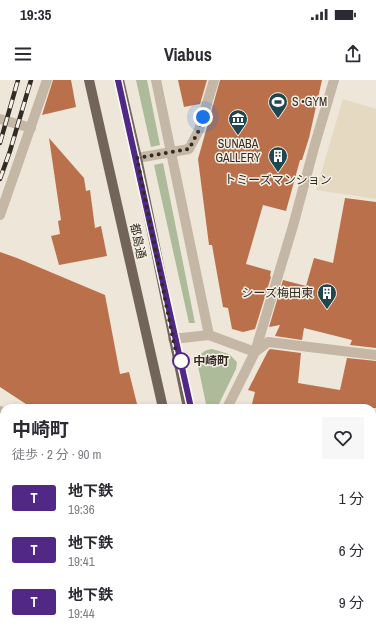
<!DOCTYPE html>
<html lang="ja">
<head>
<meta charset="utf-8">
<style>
	:root { --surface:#fff; --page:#f7f7f7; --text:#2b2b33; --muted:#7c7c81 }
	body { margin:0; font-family:"Archivo Narrow","Noto Sans JP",sans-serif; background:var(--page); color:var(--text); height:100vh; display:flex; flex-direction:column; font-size:15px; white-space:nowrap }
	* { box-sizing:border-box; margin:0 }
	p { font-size:13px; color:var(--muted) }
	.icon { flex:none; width:22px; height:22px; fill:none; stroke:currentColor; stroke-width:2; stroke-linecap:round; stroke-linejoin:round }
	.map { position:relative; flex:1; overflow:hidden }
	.panel { position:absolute; left:0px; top:324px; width:376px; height:232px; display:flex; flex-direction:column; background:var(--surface); border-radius:12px 12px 0 0; box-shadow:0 2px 6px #0003 }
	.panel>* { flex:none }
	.badge { padding:0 8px; border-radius:3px; font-size:14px; line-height:26px }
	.you { position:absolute; width:20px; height:20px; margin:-10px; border:3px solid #fff; border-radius:50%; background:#1a73e8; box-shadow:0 0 0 6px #1a73e833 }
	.map>.badge { position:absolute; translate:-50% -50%; box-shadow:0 0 0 2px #fff }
	.round { display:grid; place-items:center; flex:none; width:42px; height:42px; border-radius:0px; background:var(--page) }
	.head { display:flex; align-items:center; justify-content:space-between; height:68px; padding:0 12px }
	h1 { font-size:19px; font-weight:700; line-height:30px }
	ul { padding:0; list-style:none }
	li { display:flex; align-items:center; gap:12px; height:52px; padding:0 12px }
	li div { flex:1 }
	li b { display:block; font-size:15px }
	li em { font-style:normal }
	li .badge { min-width:44px; font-weight:700; text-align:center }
	.status { display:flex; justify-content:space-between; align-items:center; height:28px; padding:0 20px; background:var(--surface); direction:ltr }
	.status svg { height:11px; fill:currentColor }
	header { display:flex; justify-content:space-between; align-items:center; height:52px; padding:0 12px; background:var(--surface); font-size:18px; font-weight:700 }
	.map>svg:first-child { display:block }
	.green { fill:#adbb9b }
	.plaza { fill:#e5d9c1 }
	.building { fill:#ba714b }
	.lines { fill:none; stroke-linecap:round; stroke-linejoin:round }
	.minor-tunnel { stroke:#c8c1b5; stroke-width:10; stroke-dasharray:10 5; stroke-linecap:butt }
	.minor { stroke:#c5b7a6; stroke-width:10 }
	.major { stroke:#726459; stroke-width:10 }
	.rail-casing { stroke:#322b26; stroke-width:4.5 }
	.rail { stroke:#f6f0e4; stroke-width:3; stroke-dasharray:9; stroke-linecap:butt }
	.line-casing { stroke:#fff; stroke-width:9 }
	.line { stroke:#522886; stroke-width:6 }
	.walk { stroke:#322b26; stroke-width:4; stroke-dasharray:0 7.2 }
	.stop-dot { fill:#fff; stroke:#522886; stroke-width:2 }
	.labels { text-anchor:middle; stroke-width:3; stroke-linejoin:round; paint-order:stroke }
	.poi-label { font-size:12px; fill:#322b26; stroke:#f6f0e4 }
	.street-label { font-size:12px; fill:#322b26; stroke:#f6f0e4 }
	.stop-label { font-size:12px; font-weight:bold; fill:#322b26; stroke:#f6f0e4; text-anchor:start }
</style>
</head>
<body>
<div class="status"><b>19:35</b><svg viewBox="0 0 49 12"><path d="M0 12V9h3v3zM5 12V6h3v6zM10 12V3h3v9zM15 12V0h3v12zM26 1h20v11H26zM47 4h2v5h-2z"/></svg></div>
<header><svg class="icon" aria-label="menu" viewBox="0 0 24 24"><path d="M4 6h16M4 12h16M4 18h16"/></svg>Viabus<svg class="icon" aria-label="share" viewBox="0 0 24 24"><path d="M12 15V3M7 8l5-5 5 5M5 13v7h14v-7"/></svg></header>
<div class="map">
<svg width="376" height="556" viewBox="0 0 376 556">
	<rect width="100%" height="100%" fill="#eee6d9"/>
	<g class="green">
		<path d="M136,0H147L160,65L151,67Z"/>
		<path d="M163,83L195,243H189L154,85Z"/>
		<path d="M212,269L229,274L237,282L236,289L218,326C213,329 211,327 206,324L197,281C200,273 204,270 212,269Z"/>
	</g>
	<path class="plaza" d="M343,19L376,29V119L316,110Z"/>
	<g class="building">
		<path d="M53,0H71L76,27L42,35Z"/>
		<path d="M178,0H207L200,24L184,27Z"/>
		<path d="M220,0H322L309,58L302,80H300L286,131L263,125L246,184L271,191L270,196L271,197L255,249L243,252L232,249L228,228L223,227L212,165H209L198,79Z"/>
		<path d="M49,58L84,98L86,111L90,110L95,148L101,146L107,176L59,185L51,156L60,154L58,141L61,140Z"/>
		<path d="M345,118L376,122V268L350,265L352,260L304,248L302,260L275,256L280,245L269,247L283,200L306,206L314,178L333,183Z"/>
		<path d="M0,172L17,178L105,215L120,294L129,292L138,328H32L0,307Z"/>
		<path d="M270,269L301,273L298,303L340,310L347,278L376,281V328H251L255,312L248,310L268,271Z"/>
	</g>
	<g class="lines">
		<path class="minor-tunnel" d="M109,556L112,552"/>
		<g class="minor">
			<path d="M156,0L209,255"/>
			<path d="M0,39L31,48"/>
			<path d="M137,78L189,69L199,50L214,0"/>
			<path d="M0,135L47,0"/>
			<path d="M173,259L209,255L255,272"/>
			<path d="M255,272L268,262L376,275"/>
			<path d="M227,328L255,272L293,146L315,64L334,0"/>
			<path d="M0,331L4,334"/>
			<path d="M372,456L376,458"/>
			<path d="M357,552L365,556"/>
		</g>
		<g class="major">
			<path d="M89,0L163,328"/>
			<path d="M119,0L137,78L188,328"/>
			<path d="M211,552L212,556"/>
			<path d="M241,552L242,556"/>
		</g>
		<g class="rail-casing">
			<g id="rail">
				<path d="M0,63L18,0"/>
				<path d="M0,99L10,71L31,0"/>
			</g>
		</g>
		<use href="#rail" class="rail"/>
	</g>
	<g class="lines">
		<g class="line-casing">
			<path id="line" d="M118,0L191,328"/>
		</g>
		<use href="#line" class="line"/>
		<path class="walk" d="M181,281L177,276L173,259L137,78L189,69L199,50L203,37"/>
	</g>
	<defs>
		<g id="stadium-pin" transform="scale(1)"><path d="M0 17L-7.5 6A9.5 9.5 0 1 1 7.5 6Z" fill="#20474f" stroke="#f6f0e4"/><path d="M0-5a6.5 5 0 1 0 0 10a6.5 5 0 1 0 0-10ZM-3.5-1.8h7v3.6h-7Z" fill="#fff"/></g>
		<g id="museum-pin" transform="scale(1)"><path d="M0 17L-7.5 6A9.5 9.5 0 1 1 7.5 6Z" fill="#20474f" stroke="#f6f0e4"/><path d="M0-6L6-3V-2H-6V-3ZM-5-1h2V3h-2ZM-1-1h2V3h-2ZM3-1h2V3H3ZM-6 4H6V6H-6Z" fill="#fff"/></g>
		<g id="building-pin" transform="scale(1)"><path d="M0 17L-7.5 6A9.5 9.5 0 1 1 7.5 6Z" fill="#20474f" stroke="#f6f0e4"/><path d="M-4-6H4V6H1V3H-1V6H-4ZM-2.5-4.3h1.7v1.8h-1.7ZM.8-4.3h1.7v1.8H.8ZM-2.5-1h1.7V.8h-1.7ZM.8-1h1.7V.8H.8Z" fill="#fff"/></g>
	</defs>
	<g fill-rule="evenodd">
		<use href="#stadium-pin" x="278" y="22"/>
		<use href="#museum-pin" x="238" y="39"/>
		<use href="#building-pin" x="278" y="76"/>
		<use href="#building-pin" x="327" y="213"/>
	</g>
	<circle class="stop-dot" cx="181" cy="281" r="8"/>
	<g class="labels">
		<g class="poi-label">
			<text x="292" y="26" text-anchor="start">S •GYM</text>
			<text x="238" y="68">SUNABA<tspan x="238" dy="14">GALLERY</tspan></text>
			<text x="278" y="104">トミーズマンション</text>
			<text x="313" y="217" text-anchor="end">シーズ梅田東</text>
		</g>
		<g class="street-label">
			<text transform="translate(138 161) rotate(78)" y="4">都島通</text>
		</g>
		<g class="stop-label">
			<text x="193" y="285">中崎町</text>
		</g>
	</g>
</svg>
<div class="you" style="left:203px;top:37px"></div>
<section class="panel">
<div class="head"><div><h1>中崎町</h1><p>徒歩 · 2 分 · 90 m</p></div><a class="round"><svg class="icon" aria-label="heart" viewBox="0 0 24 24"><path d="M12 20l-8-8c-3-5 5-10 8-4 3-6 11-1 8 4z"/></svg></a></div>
<ul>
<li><span class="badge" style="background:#522886;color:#fff">T</span><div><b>地下鉄</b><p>19:36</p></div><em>1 分</em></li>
<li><span class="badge" style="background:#522886;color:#fff">T</span><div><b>地下鉄</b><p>19:41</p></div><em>6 分</em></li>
<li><span class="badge" style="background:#522886;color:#fff">T</span><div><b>地下鉄</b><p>19:44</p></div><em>9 分</em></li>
</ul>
</section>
</div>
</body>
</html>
